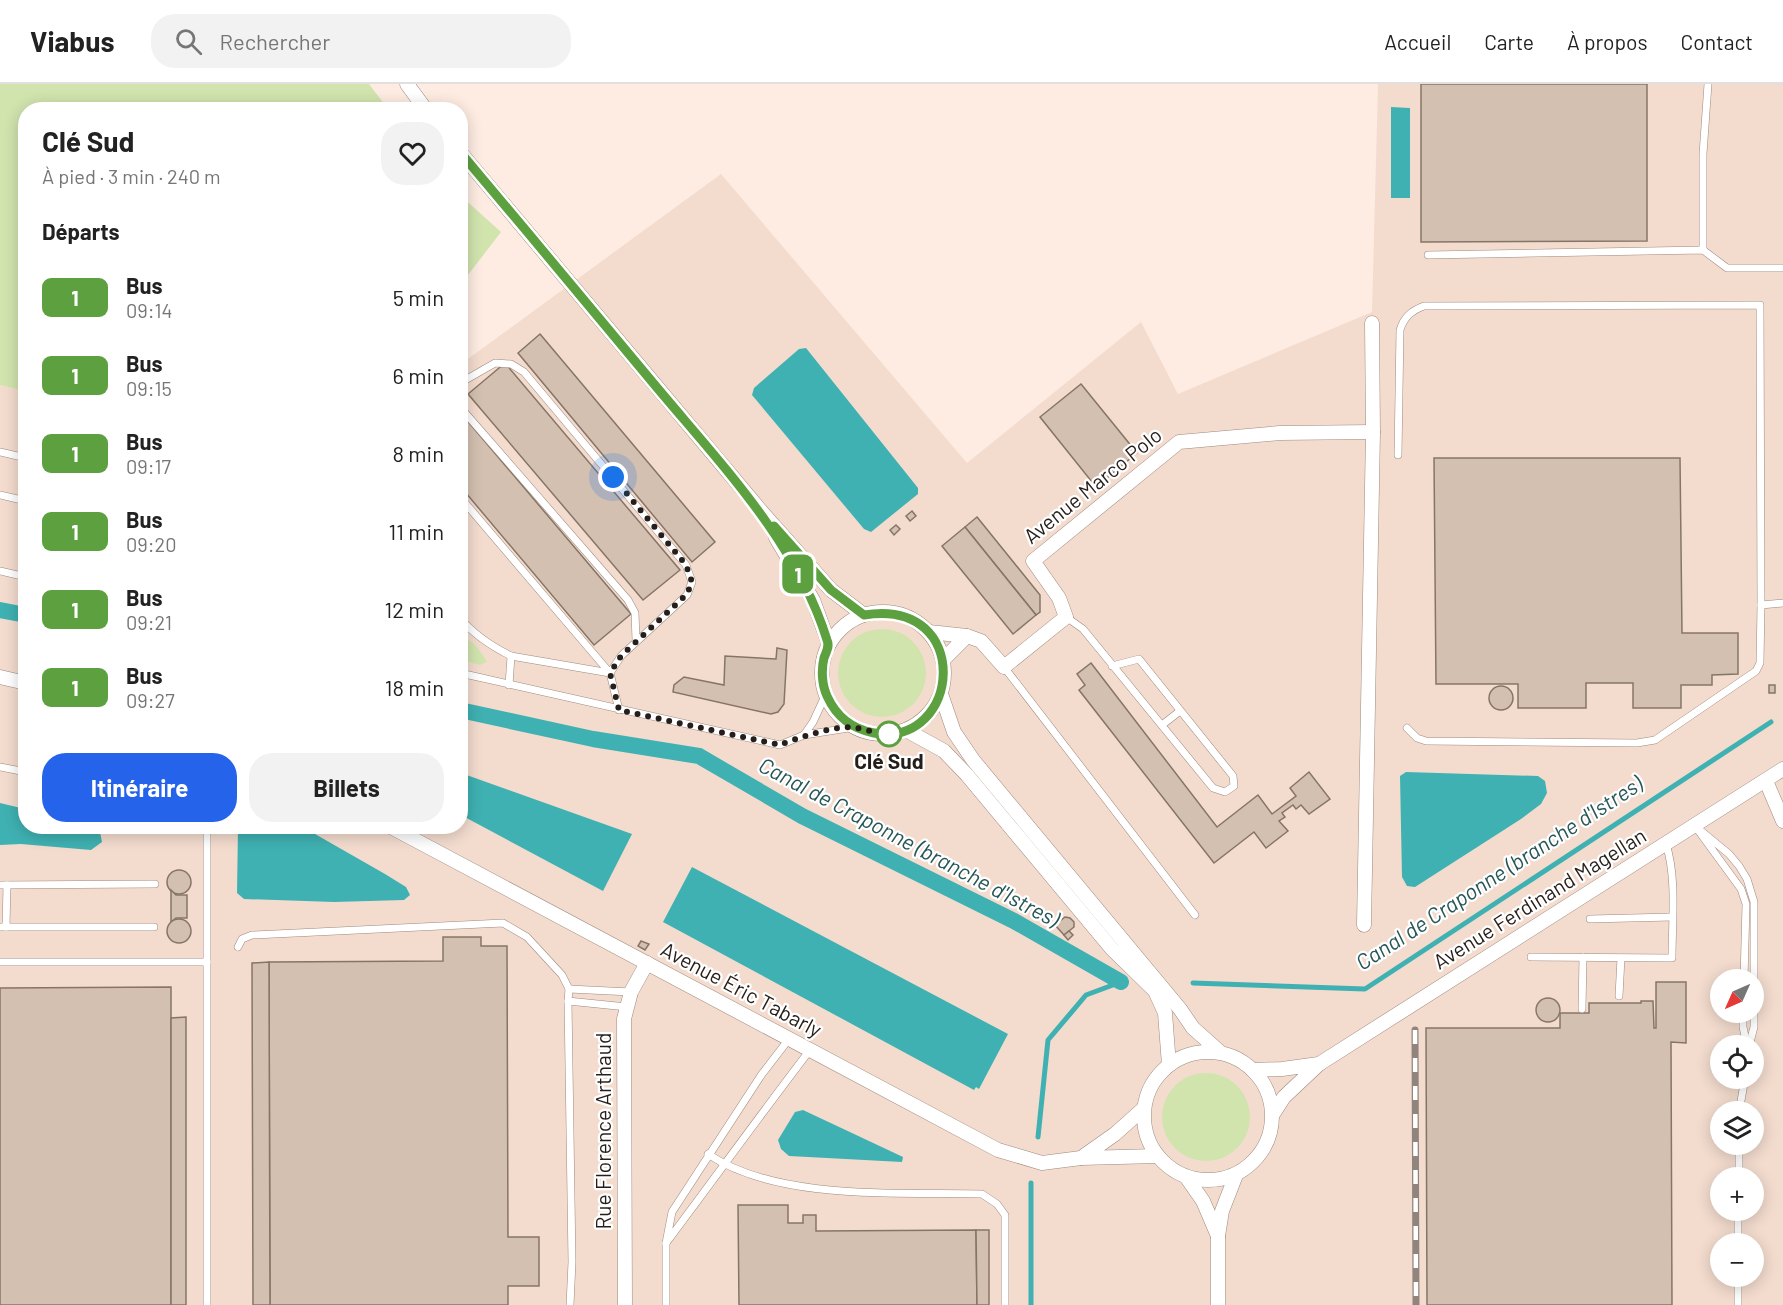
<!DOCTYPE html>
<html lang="fr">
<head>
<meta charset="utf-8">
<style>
	:root { --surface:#fff; --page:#f2f2f2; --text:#222; --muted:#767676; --line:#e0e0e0; --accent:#2563eb }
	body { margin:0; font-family:Barlow,sans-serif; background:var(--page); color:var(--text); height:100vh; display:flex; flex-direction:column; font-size:22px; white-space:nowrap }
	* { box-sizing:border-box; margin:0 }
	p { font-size:20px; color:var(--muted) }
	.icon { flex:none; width:33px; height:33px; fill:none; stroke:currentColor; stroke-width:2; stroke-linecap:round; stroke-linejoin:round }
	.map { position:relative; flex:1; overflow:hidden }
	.sheet { position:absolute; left:18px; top:18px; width:450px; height:732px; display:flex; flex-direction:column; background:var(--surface); border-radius:24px; box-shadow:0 3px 15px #0003 }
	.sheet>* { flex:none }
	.badge { padding:0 12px; border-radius:9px; font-size:21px; line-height:39px }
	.needle { width:39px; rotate:225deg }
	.controls { position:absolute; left:1710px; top:885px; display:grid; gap:12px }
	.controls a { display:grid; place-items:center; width:54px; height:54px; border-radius:50%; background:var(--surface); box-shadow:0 3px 15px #0003; font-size:30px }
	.you { position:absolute; width:30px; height:30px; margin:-15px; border:4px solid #fff; border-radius:50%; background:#1a73e8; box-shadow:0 0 0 9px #1a73e833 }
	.map>.badge { position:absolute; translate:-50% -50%; box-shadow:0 0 0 3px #fff }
	h2 { padding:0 24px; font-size:22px; line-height:54px }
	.round { display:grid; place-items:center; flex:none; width:63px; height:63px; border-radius:24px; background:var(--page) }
	.overview { display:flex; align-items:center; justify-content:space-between; height:102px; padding:0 24px }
	h1 { font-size:28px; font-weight:700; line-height:45px }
	.primary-button { display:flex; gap:12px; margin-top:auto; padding:12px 24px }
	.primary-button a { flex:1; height:69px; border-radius:24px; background:var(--accent); color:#fff; font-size:24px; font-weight:700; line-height:69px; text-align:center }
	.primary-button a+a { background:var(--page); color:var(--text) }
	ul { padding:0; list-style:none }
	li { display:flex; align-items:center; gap:18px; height:78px; padding:0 24px }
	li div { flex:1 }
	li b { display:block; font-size:22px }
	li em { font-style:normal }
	li .badge { min-width:66px; font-weight:700; text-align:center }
	header { display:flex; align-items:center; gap:36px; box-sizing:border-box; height:84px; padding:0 30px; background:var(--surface); border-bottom:2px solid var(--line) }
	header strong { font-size:28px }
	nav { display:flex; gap:33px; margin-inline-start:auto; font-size:21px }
	.search { width:420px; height:54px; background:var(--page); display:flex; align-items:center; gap:15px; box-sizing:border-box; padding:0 21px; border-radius:24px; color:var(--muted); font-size:22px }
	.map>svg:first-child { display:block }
	.built { fill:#f3dcce; fill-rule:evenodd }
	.green { fill:#d1e4ae }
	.water { fill:#3fb1b2 }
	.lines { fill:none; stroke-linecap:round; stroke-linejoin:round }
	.stream { stroke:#3fb1b2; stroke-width:5 }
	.canal { stroke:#3fb1b2; stroke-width:16 }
	.building { fill:#d3c0b0; stroke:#867567; stroke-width:1.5 }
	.service-casing { stroke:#9e897e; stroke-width:8 }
	.minor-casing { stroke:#9e897e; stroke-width:15 }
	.service { stroke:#fff; stroke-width:7 }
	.minor { stroke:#fff; stroke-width:14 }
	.rail-casing { stroke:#91847d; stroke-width:7 }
	.rail { stroke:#fff; stroke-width:4.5; stroke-dasharray:14; stroke-linecap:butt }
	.line-casing { stroke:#fff; stroke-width:14 }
	.line { stroke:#5da040; stroke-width:9 }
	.walk { stroke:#261e1a; stroke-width:6; stroke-dasharray:0 10.8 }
	.stop-dot { fill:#fff; stroke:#5da040; stroke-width:3 }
	.labels { text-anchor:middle; stroke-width:4.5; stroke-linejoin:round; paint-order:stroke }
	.street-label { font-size:21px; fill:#261e1a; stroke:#fff }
	.stop-label { font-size:21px; font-weight:bold; fill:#261e1a; stroke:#fff }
	.water-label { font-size:22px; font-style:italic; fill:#265757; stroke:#fff }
</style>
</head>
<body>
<header>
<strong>Viabus</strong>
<div class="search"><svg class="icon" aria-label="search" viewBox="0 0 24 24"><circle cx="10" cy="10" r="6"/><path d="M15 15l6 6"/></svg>Rechercher</div>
<nav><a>Accueil</a><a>Carte</a><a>À propos</a><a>Contact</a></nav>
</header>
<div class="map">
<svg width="1783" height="1221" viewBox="0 0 1783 1221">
	<rect width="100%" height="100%" fill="#feece2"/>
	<path class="built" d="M1378,0H1783V1221H0V301L25,307L26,742H460L461,280L721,90L967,379L1141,238L1178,310L1372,228ZM1720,896H1754V928H1720ZM1720,962H1754V994H1720ZM1720,1028H1754V1060H1720ZM1720,1094H1754V1126H1720ZM1720,1160H1754V1192H1720Z"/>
	<g class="green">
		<path d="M0,0H369L388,25L26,26L25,307L0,301Z"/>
		<path d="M461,112L501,148L461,200Z"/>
		<circle cx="882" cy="589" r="44"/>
		<path d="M460,552C474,557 480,566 487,578L480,581L461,576Z"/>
		<circle cx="1206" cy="1033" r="44"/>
	</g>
	<g class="water">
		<path d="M1391,23L1410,24V114H1391Z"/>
		<path d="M806,264L918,404V410L871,448L864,445L752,311L754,304L799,265Z"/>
		<path d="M1406,688L1538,692L1545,697L1547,709L1541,720L1521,735L1415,803L1407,802L1402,793L1400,692Z"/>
		<path d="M461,689L632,750L603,807L461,731Z"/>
		<path d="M0,719L25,725L26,742L99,743L102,758L91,766L21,760L0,761Z"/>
		<path d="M301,742L385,790L406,803L410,811L404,816L334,818L244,815L237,809L238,743Z"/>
		<path d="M692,783L1008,950L979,1005L976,1003L974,1006L663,838Z"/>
		<path d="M803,1026L903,1073L902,1078L789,1072L781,1065L778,1056L795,1028Z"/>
	</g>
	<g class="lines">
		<g class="stream">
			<path d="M1193,899L1365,905L1771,638"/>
			<path d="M1038,1053L1048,956L1086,911L1121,898"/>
			<path d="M1031,1099V1221"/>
		</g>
		<g class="canal">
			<path d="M0,526L26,531"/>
			<path d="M460,626L593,655L699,672L802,732L1014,837L1121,898"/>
		</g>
	</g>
	<g class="building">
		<path d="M1421,0H1647V157L1421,158Z"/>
		<path d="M540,250L715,458L692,478L518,269Z"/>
		<path d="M505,279L680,486L643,516L468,310Z"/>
		<path d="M1081,300L1137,369L1096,403L1040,333Z"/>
		<path d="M460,328L631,530L594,561L460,402Z"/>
		<path d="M1434,374H1680L1682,549H1738V590L1712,591V601H1681V624H1633V599H1586V624H1518V600H1436Z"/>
		<path d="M912,427L916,432L910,437L906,432Z"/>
		<path d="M977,433L1040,511V528L1036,531L965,443Z"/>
		<path d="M896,441L900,445L894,451L890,446Z"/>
		<path d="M965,443L1036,531L1013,550L942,462Z"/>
		<path d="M777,564L787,566L784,620L778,628L771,630L673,608L674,601L684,593L724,601L725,572L776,575Z"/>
		<path d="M1091,579L1217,743L1258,711L1272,730L1296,712L1290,704L1309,688L1330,715L1309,730L1301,721L1296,725L1293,721L1282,729L1285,733L1279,737L1288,747L1266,764L1254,748L1214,779L1079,606L1085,601L1077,590Z"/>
		<rect x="1769" y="601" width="6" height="8"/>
		<circle cx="1501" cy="614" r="12"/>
		<circle cx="179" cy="798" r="12"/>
		<path d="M171,806L176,811H187V834H176L171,838Z"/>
		<path d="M1065,833L1070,834L1074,838V843L1064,851L1055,841Z"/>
		<circle cx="179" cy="847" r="12"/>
		<path d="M1069,847L1073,851L1068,856L1064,851Z"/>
		<path d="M443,853H481V862H507L508,1153H539V1202H508V1221H270L269,878L443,877Z"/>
		<path d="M641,857L649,860L645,866L638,862Z"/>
		<path d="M269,878L270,1221H253L252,879Z"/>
		<path d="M1656,898H1686V959L1671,958L1672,1221H1427L1426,944H1560V929H1589V919H1641V917H1653L1654,944H1656Z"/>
		<path d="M171,903V1221H0V904Z"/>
		<circle cx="1548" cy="926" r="12"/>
		<path d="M186,933V1221H171V934Z"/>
		<path d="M738,1121H788V1139H803V1131H816V1147L976,1146L977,1221H739Z"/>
		<path d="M976,1146H989V1221H977Z"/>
	</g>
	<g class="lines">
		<g class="service-casing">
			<g id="service">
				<path d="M1703,166V70L1708,0"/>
				<path d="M1428,171L1703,166L1727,184H1783"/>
				<path d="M460,299L495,279L511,280L524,288L686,481L692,498L687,511L621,572L610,589L619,626"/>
				<path d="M460,323L628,516L635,529L636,556"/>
				<path d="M0,368L26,374"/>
				<path d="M1398,371L1400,246C1404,233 1411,227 1424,222L1760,221L1761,521L1760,579L1756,587L1655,656L1637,659L1426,657L1417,654L1407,644"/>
				<path d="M0,411L26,417"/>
				<path d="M460,413L610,589"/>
				<path d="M0,487L26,493"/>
				<path d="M1761,521L1783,519"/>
				<path d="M1066,533L1083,545L1213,704L1225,708L1234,702L1233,692L1139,575L1112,582"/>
				<path d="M460,534C474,551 491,562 511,572L509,601"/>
				<path d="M511,572L610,589"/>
				<path d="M1004,583L1195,831"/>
				<path d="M460,589L780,661L804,651"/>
				<path d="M826,610L813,638L804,651L855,643"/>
				<path d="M1162,641L1180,627"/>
				<path d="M0,683L26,688"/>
				<path d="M0,801L155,800"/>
				<path d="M1590,835L1672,833"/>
				<path d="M0,843H154"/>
				<path d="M6,843L7,801"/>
				<path d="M238,863L242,855L252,851L503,839L527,853L562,891L569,905L568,917"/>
				<path d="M1531,873L1672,874C1672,838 1677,794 1666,760"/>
				<path d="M0,878H207"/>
				<path d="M1744,896L1746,820L1741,805L1695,742L1729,770L1739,782L1747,795L1754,818V943L1749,962"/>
				<path d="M569,905L631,908"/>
				<path d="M1619,912L1621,874"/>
				<path d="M1582,925L1583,873"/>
				<path d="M1743,928V943L1747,962"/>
				<path d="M789,955L762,990L672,1128L666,1159C714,1095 761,1030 810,966"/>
				<path d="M1739,1028L1745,994"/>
				<path d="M708,1070C777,1117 900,1108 982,1110L997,1120L1005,1131V1221"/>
				<path d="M1739,1094V1060"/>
				<path d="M666,1159V1221"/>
				<path d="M1738,1160V1126"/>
				<path d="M1738,1192V1221"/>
				<path d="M207,1221V742"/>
				<path d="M570,1221L572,1178L568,917L627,923"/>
			</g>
		</g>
		<g class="minor-casing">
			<g id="minor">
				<path d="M407,0L426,26"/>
				<path d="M460,68L760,426L831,506L864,531"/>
				<path d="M776,454L813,516L829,560"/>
				<circle cx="883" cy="589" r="61"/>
				<path d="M929,548L967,552L943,576"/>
				<path d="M967,552L981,557L1004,583L1066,533L1059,514L1033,477L1179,358L1280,349L1373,348"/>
				<path d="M0,593L26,599"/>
				<path d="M941,610L954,648L973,676L1180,925L1193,944L1221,969"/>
				<path d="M906,646L944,667L967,691L1112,865L1155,907L1165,929L1169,981"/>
				<path d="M1766,697L1783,737"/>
				<path d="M389,742L998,1066L1042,1079L1081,1074"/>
				<path d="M1364,841L1373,348L1372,239"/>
				<circle cx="1208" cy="1032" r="64"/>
				<path d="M1319,980L1783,685"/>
				<path d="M1253,986L1282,985L1319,980L1284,1013L1273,1030"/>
				<path d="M1143,1025L1115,1050L1081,1074L1157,1072"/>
				<path d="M1187,1094L1203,1117L1218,1152L1222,1127L1236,1091"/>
				<path d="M1218,1152V1221"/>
				<path d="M625,1221L624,935L631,908L647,879"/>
			</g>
		</g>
		<use href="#service" class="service"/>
		<use href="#minor" class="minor"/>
		<g class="rail-casing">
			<path id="rail" d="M1415,946L1416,1221"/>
		</g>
		<use href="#rail" class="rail"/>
	</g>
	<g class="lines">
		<g class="line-casing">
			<path id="line" d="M460,68C525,145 590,223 654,300C719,378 797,458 827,556C830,563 826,568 824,574C821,586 822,601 827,612C836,632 852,645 874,649C962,664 974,513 864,531L831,506L774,442"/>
		</g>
		<use href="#line" class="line"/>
		<path class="walk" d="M613,393L686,481L692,498L687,510L621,572L610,589L619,626L780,661C797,654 838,640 857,644C870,647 880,650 894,649L889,650"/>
	</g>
	<circle class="stop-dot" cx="889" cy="650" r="12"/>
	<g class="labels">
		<g class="street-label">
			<text transform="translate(1093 402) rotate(-39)" y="7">Avenue Marco Polo</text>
			<text transform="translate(1540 815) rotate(-32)" y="7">Avenue Ferdinand Magellan</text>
			<text transform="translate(741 906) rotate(28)" y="7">Avenue Éric Tabarly</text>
			<text transform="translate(604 1047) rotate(-90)" y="7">Rue Florence Arthaud</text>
		</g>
		<g class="stop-label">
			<text x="889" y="685">Clé Sud</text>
		</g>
		<g class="water-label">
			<text transform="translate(909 758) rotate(28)" y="8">Canal de Craponne (branche d'Istres)</text>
			<text transform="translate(1499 789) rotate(-33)" y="8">Canal de Craponne (branche d'Istres)</text>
		</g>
	</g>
</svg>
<div class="controls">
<a><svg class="needle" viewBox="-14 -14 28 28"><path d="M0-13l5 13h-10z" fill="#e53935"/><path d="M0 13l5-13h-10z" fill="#767676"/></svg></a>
<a><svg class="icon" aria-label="locate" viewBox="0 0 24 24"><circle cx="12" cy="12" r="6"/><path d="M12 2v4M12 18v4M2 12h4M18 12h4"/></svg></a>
<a><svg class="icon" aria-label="layers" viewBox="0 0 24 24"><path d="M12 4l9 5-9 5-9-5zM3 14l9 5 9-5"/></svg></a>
<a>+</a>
<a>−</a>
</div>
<div class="you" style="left:613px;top:393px"></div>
<b class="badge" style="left:798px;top:490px;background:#5da040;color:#fff">1</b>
<section class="sheet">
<div class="overview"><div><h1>Clé Sud</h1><p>À pied · 3 min · 240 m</p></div><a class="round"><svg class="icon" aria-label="heart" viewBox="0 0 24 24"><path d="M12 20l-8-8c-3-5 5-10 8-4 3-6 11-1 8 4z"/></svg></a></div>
<h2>Départs</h2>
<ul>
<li><span class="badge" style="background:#5da040;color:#fff">1</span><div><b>Bus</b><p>09:14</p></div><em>5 min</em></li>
<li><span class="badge" style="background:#5da040;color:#fff">1</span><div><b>Bus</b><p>09:15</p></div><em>6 min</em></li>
<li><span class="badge" style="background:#5da040;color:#fff">1</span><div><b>Bus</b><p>09:17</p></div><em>8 min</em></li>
<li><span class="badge" style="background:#5da040;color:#fff">1</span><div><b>Bus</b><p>09:20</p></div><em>11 min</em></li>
<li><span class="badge" style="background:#5da040;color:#fff">1</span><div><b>Bus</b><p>09:21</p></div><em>12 min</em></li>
<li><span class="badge" style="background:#5da040;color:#fff">1</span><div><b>Bus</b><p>09:27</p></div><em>18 min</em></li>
</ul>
<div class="primary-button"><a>Itinéraire</a><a>Billets</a></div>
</section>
</div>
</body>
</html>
